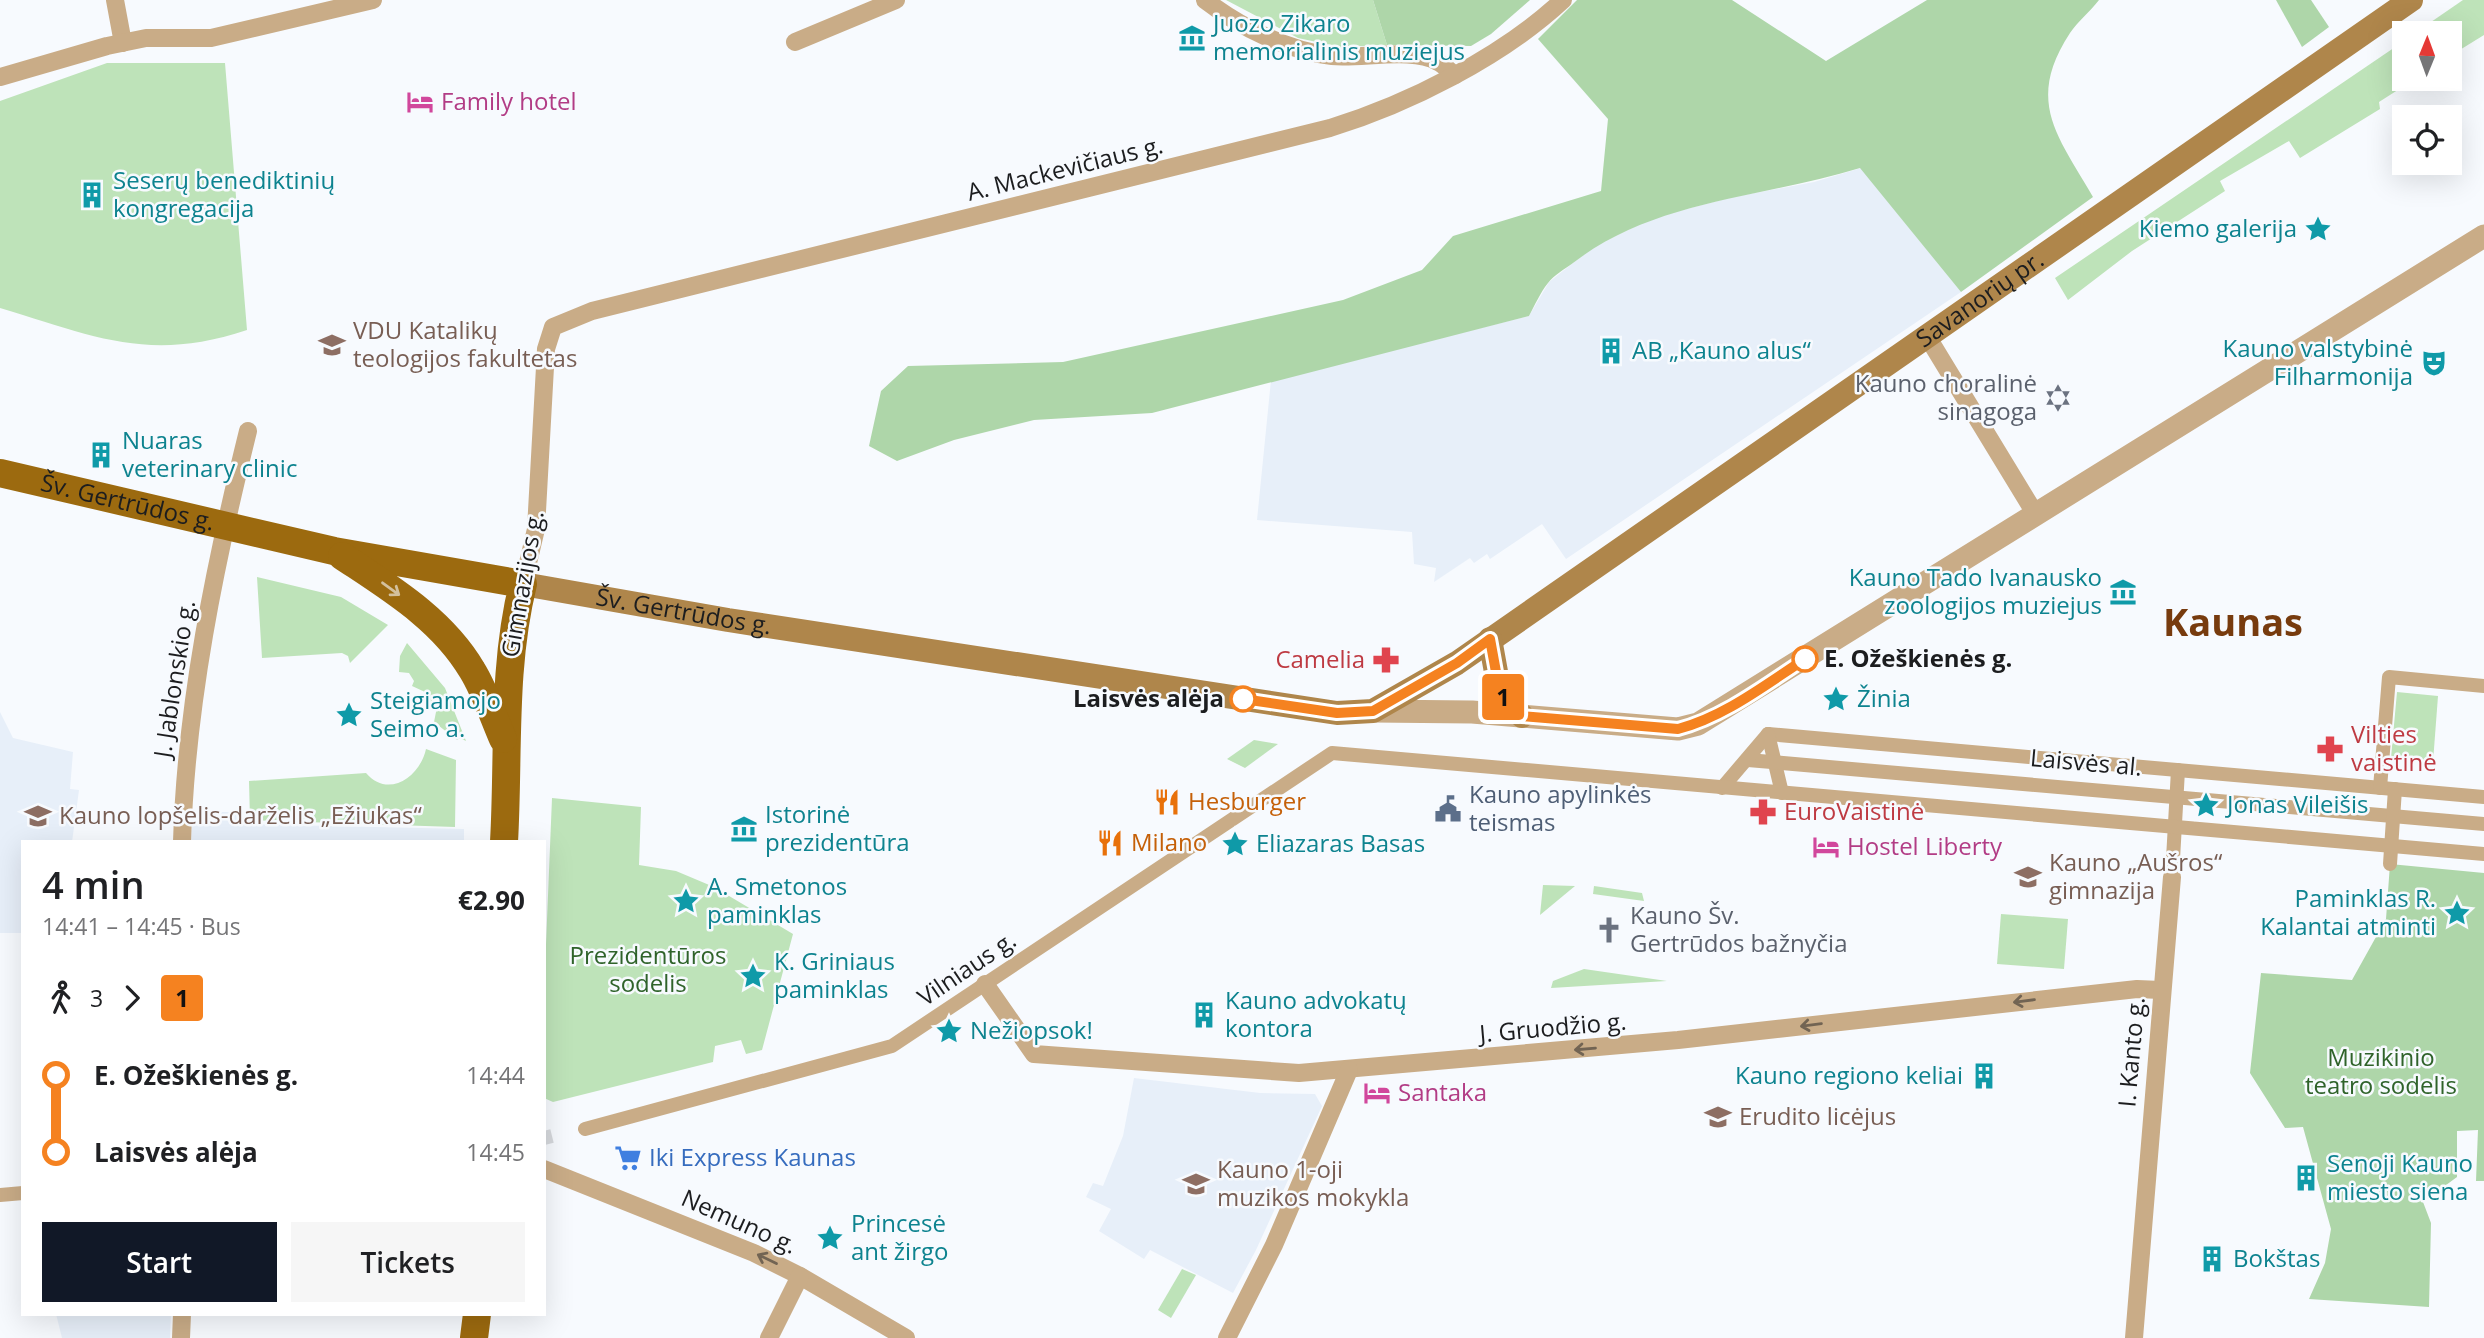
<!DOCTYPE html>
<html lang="en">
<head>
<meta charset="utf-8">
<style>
	:root { --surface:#fff; --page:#f6f6f6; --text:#202124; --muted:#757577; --accent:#111827 }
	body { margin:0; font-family:"Open Sans",sans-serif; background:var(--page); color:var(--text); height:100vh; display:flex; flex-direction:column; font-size:26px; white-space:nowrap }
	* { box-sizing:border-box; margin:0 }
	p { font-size:23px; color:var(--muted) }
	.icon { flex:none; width:38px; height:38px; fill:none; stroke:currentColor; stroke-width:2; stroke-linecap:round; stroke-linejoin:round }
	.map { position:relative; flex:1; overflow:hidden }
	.side { position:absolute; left:21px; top:840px; width:525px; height:476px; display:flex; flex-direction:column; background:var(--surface); border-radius:0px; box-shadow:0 7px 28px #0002 }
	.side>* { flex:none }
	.badge { padding:0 14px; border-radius:5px; font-size:24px; line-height:46px }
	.needle { width:46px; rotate:1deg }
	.tools { position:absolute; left:2392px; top:21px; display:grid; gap:14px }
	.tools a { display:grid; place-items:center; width:70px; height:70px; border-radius:0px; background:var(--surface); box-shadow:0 7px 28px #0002; font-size:35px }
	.map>.badge { position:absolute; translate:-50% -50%; box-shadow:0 0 0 4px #fff }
	.legs { display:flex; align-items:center; gap:10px; height:77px; padding:0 21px; font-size:23px }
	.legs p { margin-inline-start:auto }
	.headline { display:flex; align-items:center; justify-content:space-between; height:119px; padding:0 21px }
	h1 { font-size:38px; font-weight:600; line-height:52px }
	.cta { display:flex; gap:14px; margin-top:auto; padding:14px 21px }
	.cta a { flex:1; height:80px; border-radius:0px; background:var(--accent); color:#fff; font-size:28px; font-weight:600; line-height:80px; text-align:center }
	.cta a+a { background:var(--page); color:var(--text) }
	ul { padding:0 21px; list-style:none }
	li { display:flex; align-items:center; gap:24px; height:77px; font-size:26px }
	li i { display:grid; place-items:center; width:10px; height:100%; margin:0 9px; background:currentColor }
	li i::after { content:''; width:18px; height:18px; margin:-9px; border:5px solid; border-radius:50%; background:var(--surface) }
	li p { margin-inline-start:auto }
	li:first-child i { background:linear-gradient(#0000 50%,currentColor 0) }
	li:last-child i { background:linear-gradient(currentColor 50%,#0000 0) }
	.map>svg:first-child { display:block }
	.built { fill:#e7eff9 }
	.green { fill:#bee3b9 }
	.forest { fill:#aed6a9 }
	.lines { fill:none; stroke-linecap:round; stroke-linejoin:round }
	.pedestrian-tunnel { stroke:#d6d9dd; stroke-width:14; stroke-dasharray:14 7; stroke-linecap:butt }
	.pedestrian { stroke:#c9ac87; stroke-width:14 }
	.minor { stroke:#c9ac87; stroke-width:18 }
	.tertiary { stroke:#c9ac87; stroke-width:23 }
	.secondary { stroke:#af864b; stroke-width:24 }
	.primary { stroke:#9c6a0f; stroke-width:28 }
	.oneway { stroke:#d3c09e }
	.oneway2 { stroke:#726453 }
	.line-1-casing { stroke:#fff; stroke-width:16 }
	.line-1 { stroke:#f58220; stroke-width:10 }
	.stop-1-dot { fill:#fff; stroke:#f58220; stroke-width:3.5 }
	.labels { text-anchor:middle; stroke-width:5; stroke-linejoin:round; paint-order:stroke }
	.culture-label { font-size:24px; fill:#0d838f; stroke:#f7fafe; text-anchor:start }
	.hotel-label { font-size:24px; fill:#b23c85; stroke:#f7fafe; text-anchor:start }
	.street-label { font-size:24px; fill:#1c1d1f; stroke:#f7fafe }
	.education-label { font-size:24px; fill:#785e54; stroke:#f7fafe; text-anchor:start }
	.worship-label { font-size:24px; fill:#5b616d; stroke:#f7fafe; text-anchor:end }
	.stop-label { font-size:24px; font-weight:bold; fill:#1c1d1f; stroke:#f7fafe; text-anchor:start }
	.health-label { font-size:24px; fill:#be3a42; stroke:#f7fafe; text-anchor:start }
	.service-label { font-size:24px; fill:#4e5e75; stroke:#f7fafe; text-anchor:start }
	.food-label { font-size:24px; fill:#c56008; stroke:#f7fafe; text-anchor:start }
	.park-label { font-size:24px; fill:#2f632a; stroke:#f7fafe }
	.shop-label { font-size:24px; fill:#366cbe; stroke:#f7fafe; text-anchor:start }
	.town-label { font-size:38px; font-weight:bold; fill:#773b0e; stroke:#f7fafe }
</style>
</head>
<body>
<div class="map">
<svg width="2484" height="1338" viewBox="0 0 2484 1338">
	<rect width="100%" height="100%" fill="#f7fafe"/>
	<g class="built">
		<path d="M1861,168L1961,292L1566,559L1542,524L1490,559L1487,554L1474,563L1470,558L1434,582L1436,568L1414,564L1412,532L1257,520L1271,380L1529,316L1549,282L1592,248L1652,218L1733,197L1814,182Z"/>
		<path d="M0,712L13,738L73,752L70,789L79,790L72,842H23V933H0Z"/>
		<path d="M192,812H238L239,824L464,829V842H191Z"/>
		<path d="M1134,1078L1260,1093L1315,1094L1322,1106L1256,1250L1233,1293L1150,1250L1144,1259L1099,1231L1111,1209L1086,1197L1093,1183L1103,1186L1123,1136Z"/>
		<path d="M56,1314H171L170,1338H62Z"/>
	</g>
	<g class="green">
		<path d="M1226,0H1373L1387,45L1340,47L1298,38Z"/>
		<path d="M2463,0H2484V35L2450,56V33H2415Z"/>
		<path d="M2404,41V79H2415L2379,102L2380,109L2300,158L2289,141L2220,181L2225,191L2132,251L2068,300L2055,278Z"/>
		<path d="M107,63H225L247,330C148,363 94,336 0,308V101Z"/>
		<path d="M257,577L341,597L388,625L350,663L348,656L342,653L262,658Z"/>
		<path d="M407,643L445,688L466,741L460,738L457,740L434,722L437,707L424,701L425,692L412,686L414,681L409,673L399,672L400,656Z"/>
		<path d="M2397,692L2438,696L2433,762L2391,758Z"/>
		<path d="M1254,740L1278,744L1245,768L1227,759Z"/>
		<path d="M426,749L456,760L455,827L250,820L249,781L366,773C388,799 420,777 426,749Z"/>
		<path d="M552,798L641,807L639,865L676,871L714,887L793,934L762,1050L746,1054L741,1040L715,1046L713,1062L553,1102L544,1098V993Z"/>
		<path d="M1543,885L1575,886L1540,915Z"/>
		<path d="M1594,886L1642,893L1644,901L1593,894Z"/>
		<path d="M2001,914L2068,919L2064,969L1997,964Z"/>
		<path d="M1584,969L1667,981L1551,988L1553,981Z"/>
		<path d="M1182,1269L1196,1275L1171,1318L1158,1310Z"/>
	</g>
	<g class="forest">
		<path d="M1373,0H1530L1491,34L1471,46L1387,45Z"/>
		<path d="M1577,0H1732L1826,61L1927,0H2099C2090,12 2078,21 2070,33C2025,102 2058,136 2093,197L1961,292L1860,168C1764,198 1656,199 1573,263C1565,269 1554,275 1548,283C1540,293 1535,305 1529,316L1152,413L1034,420L954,440L897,461L869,446L881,391L908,366L1063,362L1343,300L1422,270L1453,236L1601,191L1608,119L1538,39Z"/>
		<path d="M2276,0H2311L2329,27L2302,47Z"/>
		<path d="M2390,864L2484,873V1181H2476L2478,1130L2457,1131V1177L2423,1202L2431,1223L2429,1307L2309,1299L2325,1263L2331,1229L2303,1127L2285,1128L2250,1073L2261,973L2352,980L2386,919Z"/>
	</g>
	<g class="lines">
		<path class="pedestrian-tunnel" d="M544,1138L552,1136"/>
		<g class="pedestrian">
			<path d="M1768,734L2484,797"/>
			<path d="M1768,734L1782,793"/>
			<path d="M1748,760L2484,824"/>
			<path d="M1722,788L1768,734"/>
			<path d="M2380,788L2389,677L2484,686"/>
			<path d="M2390,864L2395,789"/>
			<path d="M2172,877L2178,770"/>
			<path d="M585,1129L892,1046L1332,753L2484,854"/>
			<path d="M0,1195L23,1193"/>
		</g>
		<g class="minor">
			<path d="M115,0L123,43"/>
			<path d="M1205,0C1240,27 1288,51 1332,56C1361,59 1414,47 1438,62C1444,65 1449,71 1455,75"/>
			<path d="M795,42L896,0"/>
			<path d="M0,77L107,46L146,38H211L373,0"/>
			<path d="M1927,336L2036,515"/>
			<path d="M523,584L536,529L546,349L553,327L592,311L1330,128C1408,104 1502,57 1563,0"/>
			<path d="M182,842C186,704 215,564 248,431"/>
			<path d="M985,984L1034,1054L1299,1073L1678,1040L2137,989L2161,990"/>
			<path d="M544,1169L754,1253L800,1276L906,1338"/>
			<path d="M181,1338L182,1314"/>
			<path d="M769,1338L800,1276"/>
			<path d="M1227,1338L1274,1245L1349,1070"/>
			<path d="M2134,1338L2172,877"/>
		</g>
		<path class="tertiary" d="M1373,711L1472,712L1678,729L1698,724L2484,236"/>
		<g class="secondary">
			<path id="s1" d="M523,584L728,620L1337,713L1373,711L1457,663L2411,0"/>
			<path d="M1490,639L1500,694L1522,716"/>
		</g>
		<g class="primary">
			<path id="s2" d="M0,473L334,551L523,584C502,669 509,755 504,842"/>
			<path d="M342,556C390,588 442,619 472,670C485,691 493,716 503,739"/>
			<path d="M474,1338L477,1314"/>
		</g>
	</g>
	<defs><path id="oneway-shaft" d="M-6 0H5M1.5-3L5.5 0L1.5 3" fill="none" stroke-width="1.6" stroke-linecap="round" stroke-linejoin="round" transform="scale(1.75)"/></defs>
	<use class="oneway" href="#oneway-shaft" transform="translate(391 589) rotate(36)"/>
	<g class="oneway2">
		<use href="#oneway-shaft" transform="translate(2024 1001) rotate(173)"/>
		<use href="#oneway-shaft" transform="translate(1811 1025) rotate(173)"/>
		<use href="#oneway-shaft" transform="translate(1585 1049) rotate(175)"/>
		<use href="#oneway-shaft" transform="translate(767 1259) rotate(-154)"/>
	</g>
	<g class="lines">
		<g class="line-1-casing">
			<path id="line-1" d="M1243,699L1337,713L1373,711L1457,663L1490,639L1500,694L1522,716L1678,729C1724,717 1765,685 1805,659"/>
		</g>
		<use href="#line-1" class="line-1"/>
	</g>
	<defs>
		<g id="museum-bare" transform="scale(2.1)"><path d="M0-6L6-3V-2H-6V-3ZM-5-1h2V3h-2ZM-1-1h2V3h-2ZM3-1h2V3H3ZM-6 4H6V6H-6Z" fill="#0f9aa8" stroke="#f7fafe" stroke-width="2.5" paint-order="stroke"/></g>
		<g id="hotel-bare" transform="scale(2.1)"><path d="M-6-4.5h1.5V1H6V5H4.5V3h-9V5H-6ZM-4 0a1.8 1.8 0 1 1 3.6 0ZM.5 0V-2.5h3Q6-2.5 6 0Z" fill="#d1479c" stroke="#f7fafe" stroke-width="2.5" paint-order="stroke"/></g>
		<g id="building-bare" transform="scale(2.1)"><path d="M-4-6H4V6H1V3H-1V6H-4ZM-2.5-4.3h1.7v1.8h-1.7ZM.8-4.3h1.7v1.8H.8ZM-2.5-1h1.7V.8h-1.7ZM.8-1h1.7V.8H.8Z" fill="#0f9aa8" stroke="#f7fafe" stroke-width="2.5" paint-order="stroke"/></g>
		<g id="sight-bare" transform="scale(2.1)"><path d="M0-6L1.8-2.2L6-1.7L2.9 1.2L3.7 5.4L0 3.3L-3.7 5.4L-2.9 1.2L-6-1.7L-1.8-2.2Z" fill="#0f9aa8" stroke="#f7fafe" stroke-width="2.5" paint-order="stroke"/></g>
		<g id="university-bare" transform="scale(2.1)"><path d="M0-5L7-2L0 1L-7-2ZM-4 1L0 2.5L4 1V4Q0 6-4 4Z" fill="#8d6e63" stroke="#f7fafe" stroke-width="2.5" paint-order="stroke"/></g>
		<g id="theatre-bare" transform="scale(2.1)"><path d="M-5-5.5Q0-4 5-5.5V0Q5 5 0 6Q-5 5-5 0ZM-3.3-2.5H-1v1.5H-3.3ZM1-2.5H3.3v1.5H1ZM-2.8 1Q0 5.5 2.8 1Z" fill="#0f9aa8" stroke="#f7fafe" stroke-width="2.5" paint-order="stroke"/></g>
		<g id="synagogue-bare" transform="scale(2.1)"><path d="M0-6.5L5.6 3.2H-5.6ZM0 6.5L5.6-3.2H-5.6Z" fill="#6b7280" stroke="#f7fafe" stroke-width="2.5" paint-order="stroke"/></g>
		<g id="pharmacy-bare" transform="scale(2.1)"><path d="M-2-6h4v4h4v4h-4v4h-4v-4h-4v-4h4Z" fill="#e0444e" stroke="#f7fafe" stroke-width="2.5" paint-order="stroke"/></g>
		<g id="restaurant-bare" transform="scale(2.1)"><path d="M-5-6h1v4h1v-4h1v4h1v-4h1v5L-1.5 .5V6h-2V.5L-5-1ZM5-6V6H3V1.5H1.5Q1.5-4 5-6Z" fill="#e8710a" stroke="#f7fafe" stroke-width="2.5" paint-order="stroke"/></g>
		<g id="civic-bare" transform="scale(2.1)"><path d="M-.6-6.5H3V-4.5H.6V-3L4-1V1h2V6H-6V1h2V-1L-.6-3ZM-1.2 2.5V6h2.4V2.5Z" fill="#5c6f8a" stroke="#f7fafe" stroke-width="2.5" paint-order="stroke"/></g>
		<g id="school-bare" transform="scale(2.1)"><path d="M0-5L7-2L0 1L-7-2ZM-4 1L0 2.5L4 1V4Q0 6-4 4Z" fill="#8d6e63" stroke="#f7fafe" stroke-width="2.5" paint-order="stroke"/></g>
		<g id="church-bare" transform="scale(2.1)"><path d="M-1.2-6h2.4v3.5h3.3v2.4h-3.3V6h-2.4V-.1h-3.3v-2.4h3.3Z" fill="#6b7280" stroke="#f7fafe" stroke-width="2.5" paint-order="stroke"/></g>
		<g id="supermarket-bare" transform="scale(2.1)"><path d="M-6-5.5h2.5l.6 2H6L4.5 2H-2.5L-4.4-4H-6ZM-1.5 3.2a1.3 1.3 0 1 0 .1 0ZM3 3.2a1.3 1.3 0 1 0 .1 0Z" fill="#3f7fe0" stroke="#f7fafe" stroke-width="2.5" paint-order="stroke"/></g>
	</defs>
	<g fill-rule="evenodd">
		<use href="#museum-bare" x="1192" y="38"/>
		<use href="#hotel-bare" x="420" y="102"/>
		<use href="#building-bare" x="92" y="195"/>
		<use href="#sight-bare" x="2318" y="229"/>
		<use href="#university-bare" x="332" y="345"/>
		<use href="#building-bare" x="1611" y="351"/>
		<use href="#theatre-bare" x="2434" y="363"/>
		<use href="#synagogue-bare" x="2058" y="398"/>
		<use href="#building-bare" x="101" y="455"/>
		<use href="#museum-bare" x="2123" y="592"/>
		<use href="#pharmacy-bare" x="1386" y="660"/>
		<use href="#sight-bare" x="1836" y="699"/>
		<use href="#sight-bare" x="349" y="715"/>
		<use href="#pharmacy-bare" x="2330" y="749"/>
		<use href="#restaurant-bare" x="1167" y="802"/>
		<use href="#sight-bare" x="2206" y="805"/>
		<use href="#civic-bare" x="1448" y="809"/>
		<use href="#pharmacy-bare" x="1763" y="812"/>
		<use href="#school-bare" x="38" y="816"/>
		<use href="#museum-bare" x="744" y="829"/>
		<use href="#restaurant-bare" x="1110" y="843"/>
		<use href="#sight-bare" x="1235" y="844"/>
		<use href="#hotel-bare" x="1826" y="847"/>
		<use href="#school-bare" x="2028" y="877"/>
		<use href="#sight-bare" x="686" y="901"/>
		<use href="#sight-bare" x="2457" y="913"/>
		<use href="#church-bare" x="1609" y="930"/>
		<use href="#sight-bare" x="753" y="976"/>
		<use href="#building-bare" x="1204" y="1015"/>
		<use href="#sight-bare" x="949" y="1031"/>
		<use href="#building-bare" x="1984" y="1076"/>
		<use href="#hotel-bare" x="1377" y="1093"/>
		<use href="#school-bare" x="1718" y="1117"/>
		<use href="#supermarket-bare" x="628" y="1158"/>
		<use href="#building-bare" x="2306" y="1178"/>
		<use href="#school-bare" x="1196" y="1184"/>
		<use href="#sight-bare" x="830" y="1238"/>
		<use href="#building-bare" x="2212" y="1259"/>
	</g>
	<g class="stop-1-dot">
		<circle cx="1805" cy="659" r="12"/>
		<circle cx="1243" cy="699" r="12"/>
	</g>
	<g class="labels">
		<g class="culture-label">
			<text x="1213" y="32">Juozo Zikaro<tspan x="1213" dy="28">memorialinis muziejus</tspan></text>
			<text x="113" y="189">Seserų benediktinių<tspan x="113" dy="28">kongregacija</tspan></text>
			<text x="2297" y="237" text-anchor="end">Kiemo galerija</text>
			<text x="2413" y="357" text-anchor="end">Kauno valstybinė<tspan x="2413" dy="28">Filharmonija</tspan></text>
			<text x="1632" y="359">AB „Kauno alus“</text>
			<text x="122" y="449">Nuaras<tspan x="122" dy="28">veterinary clinic</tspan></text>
			<text x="2102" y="586" text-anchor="end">Kauno Tado Ivanausko<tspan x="2102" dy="28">zoologijos muziejus</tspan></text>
			<text x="1857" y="707">Žinia</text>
			<text x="370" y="709">Steigiamojo<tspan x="370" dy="28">Seimo a.</tspan></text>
			<text x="2227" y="813">Jonas Vileišis</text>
			<text x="765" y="823">Istorinė<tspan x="765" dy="28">prezidentūra</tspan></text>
			<text x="1256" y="852">Eliazaras Basas</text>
			<text x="707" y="895">A. Smetonos<tspan x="707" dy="28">paminklas</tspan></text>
			<text x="2436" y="907" text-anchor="end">Paminklas R.<tspan x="2436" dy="28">Kalantai atminti</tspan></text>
			<text x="774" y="970">K. Griniaus<tspan x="774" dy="28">paminklas</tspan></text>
			<text x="1225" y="1009">Kauno advokatų<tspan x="1225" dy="28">kontora</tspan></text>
			<text x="970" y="1039">Nežiopsok!</text>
			<text x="1963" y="1084" text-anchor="end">Kauno regiono keliai</text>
			<text x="2327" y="1172">Senoji Kauno<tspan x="2327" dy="28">miesto siena</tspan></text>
			<text x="851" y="1232">Princesė<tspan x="851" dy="28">ant žirgo</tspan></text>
			<text x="2233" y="1267">Bokštas</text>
		</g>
		<g class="hotel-label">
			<text x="441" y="110">Family hotel</text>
			<text x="1847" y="855">Hostel Liberty</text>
			<text x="1398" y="1101">Santaka</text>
		</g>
		<g class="street-label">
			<text transform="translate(1065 169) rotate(-14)" y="8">A. Mackevičiaus g.</text>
			<text dy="8" stroke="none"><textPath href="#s1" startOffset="1594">Savanorių pr.</textPath></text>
			<text dy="8" stroke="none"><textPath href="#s2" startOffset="131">Šv. Gertrūdos g.</textPath></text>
			<text transform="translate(523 584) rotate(-80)" y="8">Gimnazijos g.</text>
			<text dy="8" stroke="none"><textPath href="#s1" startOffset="163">Šv. Gertrūdos g.</textPath></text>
			<text transform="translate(175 679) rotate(-81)" y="8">J. Jablonskio g.</text>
			<text transform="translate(2086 763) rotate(5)" y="8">Laisvės al.</text>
			<text transform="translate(967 969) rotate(-34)" y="8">Vilniaus g.</text>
			<text transform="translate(1553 1028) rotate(-5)" y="8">J. Gruodžio g.</text>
			<text transform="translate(2132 1052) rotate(-85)" y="8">I. Kanto g.</text>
			<text transform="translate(739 1222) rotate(24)" y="8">Nemuno g.</text>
		</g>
		<g class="education-label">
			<text x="353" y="339">VDU Katalikų<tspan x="353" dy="28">teologijos fakultetas</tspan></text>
			<text x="59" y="824">Kauno lopšelis-darželis „Ežiukas“</text>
			<text x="2049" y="871">Kauno „Aušros“<tspan x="2049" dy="28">gimnazija</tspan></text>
			<text x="1739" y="1125">Erudito licėjus</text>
			<text x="1217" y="1178">Kauno 1-oji<tspan x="1217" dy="28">muzikos mokykla</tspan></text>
		</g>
		<g class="worship-label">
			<text x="2037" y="392">Kauno choralinė<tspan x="2037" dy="28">sinagoga</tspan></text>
			<text x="1630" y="924" text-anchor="start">Kauno Šv.<tspan x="1630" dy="28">Gertrūdos bažnyčia</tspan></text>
		</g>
		<g class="stop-label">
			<text x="1824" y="667">E. Ožeškienės g.</text>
			<text x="1224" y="707" text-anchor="end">Laisvės alėja</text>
		</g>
		<g class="health-label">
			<text x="1365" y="668" text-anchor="end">Camelia</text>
			<text x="2351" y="743">Vilties<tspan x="2351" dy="28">vaistinė</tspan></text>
			<text x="1784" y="820">EuroVaistinė</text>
		</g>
		<g class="service-label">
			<text x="1469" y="803">Kauno apylinkės<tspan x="1469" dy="28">teismas</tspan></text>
		</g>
		<g class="food-label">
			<text x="1188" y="810">Hesburger</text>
			<text x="1131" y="851">Milano</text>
		</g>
		<g class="park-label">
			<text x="648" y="964">Prezidentūros<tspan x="648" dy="28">sodelis</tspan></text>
			<text x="2381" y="1066">Muzikinio<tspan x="2381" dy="28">teatro sodelis</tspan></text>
		</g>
		<g class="shop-label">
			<text x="649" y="1166">Iki Express Kaunas</text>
		</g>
		<g class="town-label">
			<text x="2233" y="636">Kaunas</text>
		</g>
	</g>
</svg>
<div class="tools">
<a><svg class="needle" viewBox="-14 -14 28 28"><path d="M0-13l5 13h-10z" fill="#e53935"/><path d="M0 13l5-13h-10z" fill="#757577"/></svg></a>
<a><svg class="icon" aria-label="locate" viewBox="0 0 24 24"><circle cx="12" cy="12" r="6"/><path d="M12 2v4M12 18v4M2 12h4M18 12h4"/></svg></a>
</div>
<b class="badge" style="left:1503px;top:697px;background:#f58220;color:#111">1</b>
<section class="side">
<div class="headline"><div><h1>4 min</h1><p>14:41 – 14:45 · Bus</p></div><b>€2.90</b></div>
<div class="legs"><svg class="icon" aria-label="walk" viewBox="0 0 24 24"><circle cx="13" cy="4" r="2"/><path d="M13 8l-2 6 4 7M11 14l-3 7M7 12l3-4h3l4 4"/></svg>3<svg class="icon" aria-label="forward" viewBox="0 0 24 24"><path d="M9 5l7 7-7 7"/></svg><b class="badge" style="background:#f58220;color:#111">1</b></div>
<ul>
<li><i style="color:#f58220"></i><b>E. Ožeškienės g.</b><p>14:44</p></li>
<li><i style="color:#f58220"></i><b>Laisvės alėja</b><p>14:45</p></li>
</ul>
<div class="cta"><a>Start</a><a>Tickets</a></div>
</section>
</div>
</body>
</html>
